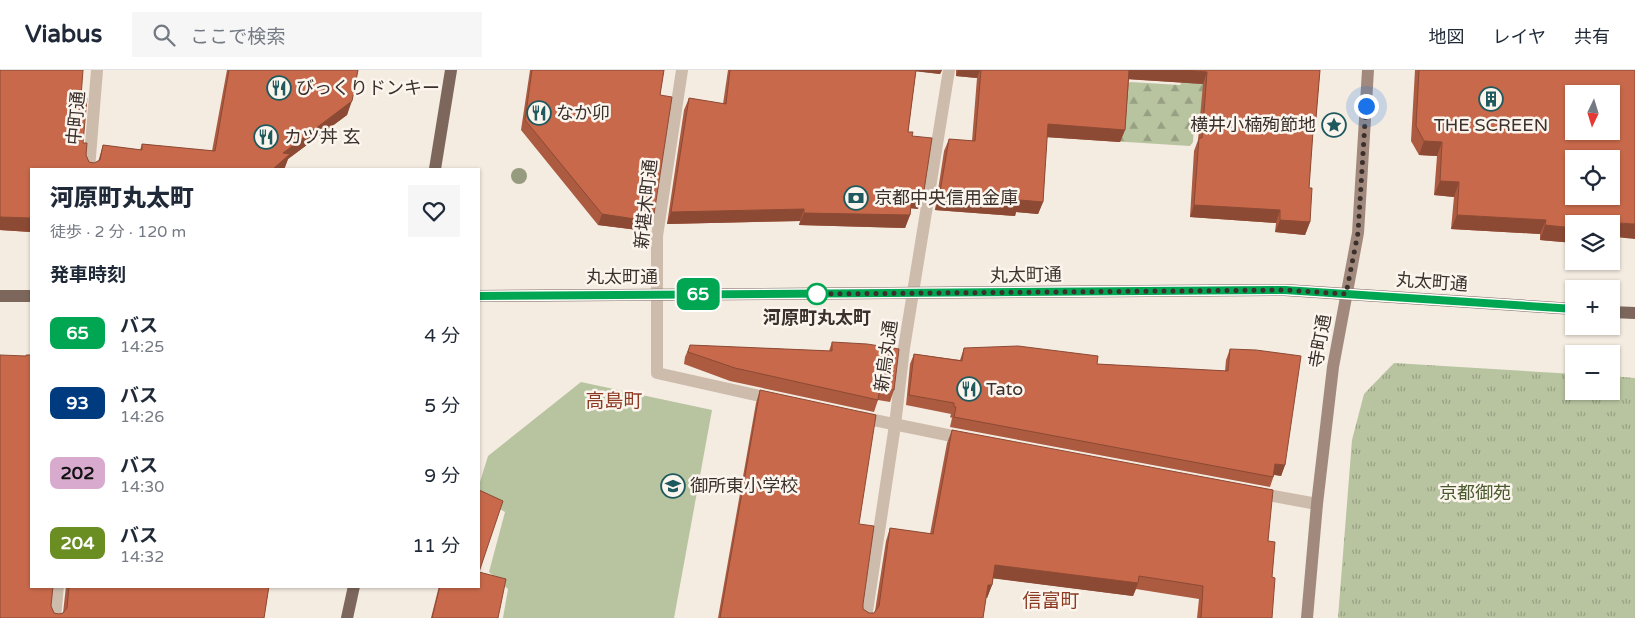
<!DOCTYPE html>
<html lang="ja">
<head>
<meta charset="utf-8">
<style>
	:root { --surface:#fff; --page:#f6f6f7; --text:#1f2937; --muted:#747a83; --line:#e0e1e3 }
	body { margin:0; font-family:"Varela Round","Noto Sans JP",sans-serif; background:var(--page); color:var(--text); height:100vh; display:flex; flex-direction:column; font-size:19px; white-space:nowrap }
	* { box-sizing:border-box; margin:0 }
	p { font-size:16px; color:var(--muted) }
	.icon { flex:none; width:28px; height:28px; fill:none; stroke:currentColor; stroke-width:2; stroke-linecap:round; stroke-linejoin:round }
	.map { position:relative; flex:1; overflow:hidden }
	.panel { position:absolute; left:30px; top:98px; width:450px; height:420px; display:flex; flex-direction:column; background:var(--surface); border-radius:0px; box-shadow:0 1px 4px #0004 }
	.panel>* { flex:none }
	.badge { padding:0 10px; border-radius:8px; font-size:18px; line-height:32px }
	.needle { width:32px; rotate:184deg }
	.fabs { position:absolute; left:1565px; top:15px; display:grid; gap:10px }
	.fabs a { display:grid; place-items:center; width:55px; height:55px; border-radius:0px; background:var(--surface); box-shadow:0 1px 4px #0004; font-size:25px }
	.you { position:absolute; width:25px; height:25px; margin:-12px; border:4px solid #fff; border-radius:50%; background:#1a73e8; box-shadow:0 0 0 8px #1a73e833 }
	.map>.badge { position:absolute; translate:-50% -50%; box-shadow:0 0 0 2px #fff }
	h2 { padding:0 20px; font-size:19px; line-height:45px }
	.round { display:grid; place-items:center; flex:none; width:52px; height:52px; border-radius:0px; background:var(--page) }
	.overview { display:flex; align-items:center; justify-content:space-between; height:85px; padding:0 20px }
	h1 { font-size:24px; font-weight:800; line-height:38px }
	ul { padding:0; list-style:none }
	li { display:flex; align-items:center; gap:15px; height:70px; padding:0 20px }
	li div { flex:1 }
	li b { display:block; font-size:19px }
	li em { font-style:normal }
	li .badge { min-width:55px; font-weight:700; text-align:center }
	header { display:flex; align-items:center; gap:30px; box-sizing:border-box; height:70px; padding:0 25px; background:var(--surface); border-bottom:1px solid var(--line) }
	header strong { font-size:24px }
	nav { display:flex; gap:28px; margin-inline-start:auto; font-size:18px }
	.search { width:350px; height:45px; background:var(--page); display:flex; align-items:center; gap:12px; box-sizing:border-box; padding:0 18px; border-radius:0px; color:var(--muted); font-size:19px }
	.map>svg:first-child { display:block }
	.forest { fill:url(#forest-firs) }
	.park { fill:url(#park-tufts) }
	.garden { fill:#b8c4a0 }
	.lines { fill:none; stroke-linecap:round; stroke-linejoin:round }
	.lane { stroke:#cdbbac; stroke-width:12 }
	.street { stroke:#cdbbac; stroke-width:12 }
	.secondary { stroke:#a18a7d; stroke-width:12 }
	.primary { stroke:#7d675c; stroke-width:12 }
	.tree { fill:#969b7f }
	.wall { fill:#ac5a40 }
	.shaded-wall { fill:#8c4a34 }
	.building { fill:#c8694b; stroke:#8c4a34; fill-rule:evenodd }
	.line-casing { stroke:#fff; stroke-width:11 }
	.line { stroke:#00a651; stroke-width:8 }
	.walk { stroke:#3b302b; stroke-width:5; stroke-dasharray:0 9 }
	.stop-dot { fill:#fff; stroke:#00a651; stroke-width:2.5 }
	.labels { text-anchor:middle; stroke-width:5; stroke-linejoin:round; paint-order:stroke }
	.poi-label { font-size:18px; fill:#3b302b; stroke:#fbf5ee; text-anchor:start }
	.street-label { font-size:18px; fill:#3b302b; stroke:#fbf5ee }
	.stop-label { font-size:18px; font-weight:bold; fill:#3b302b; stroke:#fbf5ee }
	.park-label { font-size:18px; fill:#4a5a2e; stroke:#fbf5ee }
	.neighbourhood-label { font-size:19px; fill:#8c3b22; stroke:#fbf5ee }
</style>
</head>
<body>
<header>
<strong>Viabus</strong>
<div class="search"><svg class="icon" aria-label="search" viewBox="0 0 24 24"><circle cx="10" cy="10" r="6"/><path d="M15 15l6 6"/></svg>ここで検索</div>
<nav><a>地図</a><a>レイヤ</a><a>共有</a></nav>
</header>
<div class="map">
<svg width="1635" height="548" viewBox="0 0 1635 548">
	<defs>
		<pattern id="forest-firs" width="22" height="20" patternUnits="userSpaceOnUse" patternTransform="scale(1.25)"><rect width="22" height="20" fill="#b8c4a0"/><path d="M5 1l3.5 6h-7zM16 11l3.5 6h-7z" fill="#97a083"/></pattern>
		<pattern id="park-tufts" width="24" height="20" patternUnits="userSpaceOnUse" patternTransform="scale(1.25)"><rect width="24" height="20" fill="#b8c4a0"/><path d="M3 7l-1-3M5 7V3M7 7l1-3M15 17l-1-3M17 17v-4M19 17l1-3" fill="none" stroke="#97a083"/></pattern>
	</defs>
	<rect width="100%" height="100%" fill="#f4ebe1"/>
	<path class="forest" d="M1189,0L1201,1L1212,54L1198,53L1194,56L1193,72L1190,76L1111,71L1127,15L1130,12L1180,15Z"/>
	<path class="park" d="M1394,293L1574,304V321H1611V306L1635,308V548H1338L1352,370L1364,324Z"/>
	<path class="garden" d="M581,312L712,340L674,548H503L508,519L489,502L505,442L479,427V415L488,386Z"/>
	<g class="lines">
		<path class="lane" d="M55,548L58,516"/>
		<g class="street">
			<path d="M682,0L657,166V303L774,329"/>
			<path d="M89,99L97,0"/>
			<path d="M859,347L967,369"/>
			<path d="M1257,423L1317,434"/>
			<path d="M866,548L895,355L904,278L949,0"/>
		</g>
		<path class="secondary" d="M1307,548L1317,434L1333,297L1358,163L1368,0"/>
		<g class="primary">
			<path d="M435,99L451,0"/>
			<path d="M0,226H31"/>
			<path d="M479,226L1285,220L1574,239"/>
			<path d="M1611,242L1635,243"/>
			<path d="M347,548L354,516"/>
		</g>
	</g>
	<circle class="tree" cx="519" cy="106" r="8"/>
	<g class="wall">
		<path d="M0,0L81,27L83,73L86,85L89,92L94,93L98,92L103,75L140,80L142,74L212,81L227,0H358L347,45L288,89L285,97L284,99H31V162L0,160Z"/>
		<path d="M530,0H664L660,25L654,144L650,155H640L638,160L598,155L521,60Z"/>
		<path d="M728,0H942L940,4L916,1L908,62L912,66L918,139L911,138L910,145L905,158L799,155L800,151L667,154L684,40L689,28L723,34Z"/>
		<path d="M956,0H1320L1316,48L1313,58L1309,118L1310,152L1305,165L1275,162L1276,153L1190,147L1194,81L1198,70L1203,14L1129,9L1125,60L1120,72L1047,67L1043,132L1038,144L1016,142L1015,146L935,140L944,81L949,69L972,71L977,8L956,6Z"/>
		<path d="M1415,0H1635L1615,167L1612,176L1611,154H1574V173L1540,170V164L1451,159L1454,127L1434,125L1437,86L1419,85L1411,71Z"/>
		<path d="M832,272L894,320L890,332L878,330L874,342L730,311L684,294L685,287L690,275L829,281Z"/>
		<path d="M964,278L1097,294L1225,301L1226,290L1230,279L1285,395L1281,406L1274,405L1270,417L950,357L952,348L950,347L951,344L906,335L910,294L914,284L960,290Z"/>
		<path d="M760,320L859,454L863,534V539L869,543H874L875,541L886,471L890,458L930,464L947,373L952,360L1268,471L1272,507V548H1197L1199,529L1136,519L1133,526L993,508L992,515L987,528H986L983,548H718L756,333Z"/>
		<path d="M479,502L498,548H431L439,516H479Z"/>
		<path d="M66,516H269L264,548H0L51,536L54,543L59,544L63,543Z"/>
	</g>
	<g class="shaded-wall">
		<path d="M913,0H942L940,4L913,1Z"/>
		<path d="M958,0H980L977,8L956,6Z"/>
		<path d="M1128,0H1184L1207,2L1203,14L1125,9Z"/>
		<path d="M352,31L347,45L288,89L285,97L284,99H273L283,83Z"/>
		<path d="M1314,48H1316L1312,61Z"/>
		<path d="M1048,54L1125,60L1120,72L1044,67Z"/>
		<path d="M1424,71L1442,72L1437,86L1419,85Z"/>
		<path d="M1440,111L1459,112L1454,127L1434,125Z"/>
		<path d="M912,126L923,127L918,139L908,138Z"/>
		<path d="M939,128L1020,130L1043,132L1038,144L1016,142L1015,146L935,140Z"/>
		<path d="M1194,135L1280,140L1276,153L1190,147Z"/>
		<path d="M804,139L800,151L667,154L671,142Z"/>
		<path d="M804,143L910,145L905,158L799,155Z"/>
		<path d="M602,144L643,145L654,144L650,155H640L638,160L598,155Z"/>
		<path d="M1457,145L1546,150L1540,164L1451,159Z"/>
		<path d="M0,147L31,148V162L0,160Z"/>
		<path d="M1280,150L1310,152L1305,165L1275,162Z"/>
		<path d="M1618,153L1635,154V169L1615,167L1611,176V161Z"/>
		<path d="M1545,155L1574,158V173L1540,170Z"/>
		<path d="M1275,394L1285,395L1281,406L1271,404Z"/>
		<path d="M995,495L1138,513L1133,526L990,508Z"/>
		<path d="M988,515H992L987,528L983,527Z"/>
	</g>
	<g class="building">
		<path d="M0,0H83L81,27L87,28L83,73H87L86,85L89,92L94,93L100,90L103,75L142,80V74L215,81L229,0H358L352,31L283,83L290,84L273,99H31V148L0,147Z"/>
		<path d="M532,0H664L660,25L672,27L654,144L643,145L642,150L602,144L525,50Z"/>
		<path d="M730,0H916L908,62H913L912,66L932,68L923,127L912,126L910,145L804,143V139L671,142L689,28L726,34Z"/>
		<path d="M981,0H1129L1125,60L1048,54L1043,132L1020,130L1019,133L939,128L949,69L975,71Z"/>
		<path d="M1184,0H1320L1316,48H1314L1309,118H1312L1310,152L1280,150V140L1194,135L1199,68H1202L1207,2Z"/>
		<path d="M1419,0H1635V154L1618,153L1617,161H1611V154H1574V158L1545,155L1546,150L1457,145L1459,112L1440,111L1442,72L1424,71L1416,56ZM1574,24H1611V61H1574ZM1574,89H1611V126H1574Z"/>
		<path d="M832,272L867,274L899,279L894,320L880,317L878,330L735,298L688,282L690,275L832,281Z"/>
		<path d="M1018,276L1098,286L1097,294L1228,301L1230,279L1256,280L1301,286L1285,395L1275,394L1273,407L954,347L956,337H954V333L909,325L914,284L962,291L964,278Z"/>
		<path d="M0,285L26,286V285H31V516H53L51,536L54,543L59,544L63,543L67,538L69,516H269L264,548H0Z"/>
		<path d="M760,320L876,345L859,454L874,456L863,534V539L869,543H874L879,536L890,458L933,464L952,360L1273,420L1268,471L1275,472L1272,507L1275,508L1272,548H1201L1203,516L1139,506L1138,513L995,495L992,515H988L983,548H720Z"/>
		<path d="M479,420L503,431L479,502L506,509L498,548H432L440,516H479Z"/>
	</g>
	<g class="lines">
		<g class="line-casing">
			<path id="line" d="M479,226L1285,220L1574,239"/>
		</g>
		<use href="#line" class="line"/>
		<path class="walk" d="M817,224H815L1285,220L1346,224L1358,163L1366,36"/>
	</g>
	<defs>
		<g id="restaurant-ring" transform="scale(1.25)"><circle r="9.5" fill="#fbf5ee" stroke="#1f5a5e" stroke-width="1.5"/><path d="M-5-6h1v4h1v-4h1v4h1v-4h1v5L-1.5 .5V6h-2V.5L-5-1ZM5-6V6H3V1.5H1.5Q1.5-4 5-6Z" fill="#1f5a5e"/></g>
		<g id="building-ring" transform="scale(1.25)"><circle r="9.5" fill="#fbf5ee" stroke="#1f5a5e" stroke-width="1.5"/><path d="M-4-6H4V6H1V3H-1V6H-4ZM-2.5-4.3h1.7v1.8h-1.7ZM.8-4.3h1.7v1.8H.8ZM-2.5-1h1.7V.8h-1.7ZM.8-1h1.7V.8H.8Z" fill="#1f5a5e"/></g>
		<g id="sight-ring" transform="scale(1.25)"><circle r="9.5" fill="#fbf5ee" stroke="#1f5a5e" stroke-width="1.5"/><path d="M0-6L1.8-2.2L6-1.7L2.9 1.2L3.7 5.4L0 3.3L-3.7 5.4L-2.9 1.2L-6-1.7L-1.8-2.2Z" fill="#1f5a5e"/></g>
		<g id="bank-ring" transform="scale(1.25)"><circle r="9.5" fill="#fbf5ee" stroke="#1f5a5e" stroke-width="1.5"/><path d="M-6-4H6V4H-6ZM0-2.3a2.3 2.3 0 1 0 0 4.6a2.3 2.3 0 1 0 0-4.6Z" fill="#1f5a5e"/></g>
		<g id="school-ring" transform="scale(1.25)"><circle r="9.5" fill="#fbf5ee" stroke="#1f5a5e" stroke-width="1.5"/><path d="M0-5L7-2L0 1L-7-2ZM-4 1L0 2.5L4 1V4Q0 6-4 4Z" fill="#1f5a5e"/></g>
	</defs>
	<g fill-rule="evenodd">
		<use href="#restaurant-ring" x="279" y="18"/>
		<use href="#building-ring" x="1491" y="29"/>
		<use href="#restaurant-ring" x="539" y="43"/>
		<use href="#sight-ring" x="1334" y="55"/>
		<use href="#restaurant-ring" x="266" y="67"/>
		<use href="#bank-ring" x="856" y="128"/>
		<use href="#restaurant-ring" x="969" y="319"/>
		<use href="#school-ring" x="673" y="416"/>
	</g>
	<circle class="stop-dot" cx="817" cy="224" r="10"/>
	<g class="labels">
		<g class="poi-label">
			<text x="296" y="24">びっくりドンキー</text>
			<text x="556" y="49">なか卯</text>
			<text x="1316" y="61" text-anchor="end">横井小楠殉節地</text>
			<text x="1491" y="61" text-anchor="middle">THE SCREEN</text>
			<text x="284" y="73">カツ丼 玄</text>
			<text x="874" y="134">京都中央信用金庫</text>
			<text x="986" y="325">Tato</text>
			<text x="690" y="422">御所東小学校</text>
		</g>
		<g class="street-label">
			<text transform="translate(76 48) rotate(-85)" y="6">中町通</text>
			<text transform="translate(646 134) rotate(-84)" y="6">新堪木町通</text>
			<text transform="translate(1026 205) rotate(-1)" y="6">丸太町通</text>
			<text x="622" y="213">丸太町通</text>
			<text transform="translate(1432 212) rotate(4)" y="6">丸太町通</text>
			<text transform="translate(1320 271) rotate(-80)" y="6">寺町通</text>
			<text transform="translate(886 286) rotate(-82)" y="6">新烏丸通</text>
		</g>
		<g class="stop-label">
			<text x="817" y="254">河原町丸太町</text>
		</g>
		<g class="park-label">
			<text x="1475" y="429">京都御苑</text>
		</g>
		<g class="neighbourhood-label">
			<text x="614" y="337">高島町</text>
			<text x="1051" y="537">信富町</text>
		</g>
	</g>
</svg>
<div class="fabs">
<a><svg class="needle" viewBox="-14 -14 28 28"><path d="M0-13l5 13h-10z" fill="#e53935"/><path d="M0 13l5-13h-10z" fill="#747a83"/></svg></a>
<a><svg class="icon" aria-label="locate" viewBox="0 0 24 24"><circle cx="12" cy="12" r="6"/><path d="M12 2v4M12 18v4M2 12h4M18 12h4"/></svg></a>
<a><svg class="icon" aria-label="layers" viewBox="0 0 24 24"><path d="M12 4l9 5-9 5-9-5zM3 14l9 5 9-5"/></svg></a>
<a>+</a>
<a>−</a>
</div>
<div class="you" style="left:1366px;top:36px"></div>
<b class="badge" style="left:698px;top:224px;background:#00a651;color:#fff">65</b>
<section class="panel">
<div class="overview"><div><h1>河原町丸太町</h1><p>徒歩 · 2 分 · 120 m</p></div><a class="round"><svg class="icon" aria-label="heart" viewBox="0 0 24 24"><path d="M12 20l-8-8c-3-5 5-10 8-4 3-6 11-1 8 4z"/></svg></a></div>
<h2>発車時刻</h2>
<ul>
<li><span class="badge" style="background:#00a651;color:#fff">65</span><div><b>バス</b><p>14:25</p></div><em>4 分</em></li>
<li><span class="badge" style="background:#003b80;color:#fff">93</span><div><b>バス</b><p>14:26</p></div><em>5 分</em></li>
<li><span class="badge" style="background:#d8abce;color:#111">202</span><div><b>バス</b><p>14:30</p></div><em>9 分</em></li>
<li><span class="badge" style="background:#6b8e23;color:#fff">204</span><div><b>バス</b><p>14:32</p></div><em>11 分</em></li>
</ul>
</section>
</div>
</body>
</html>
